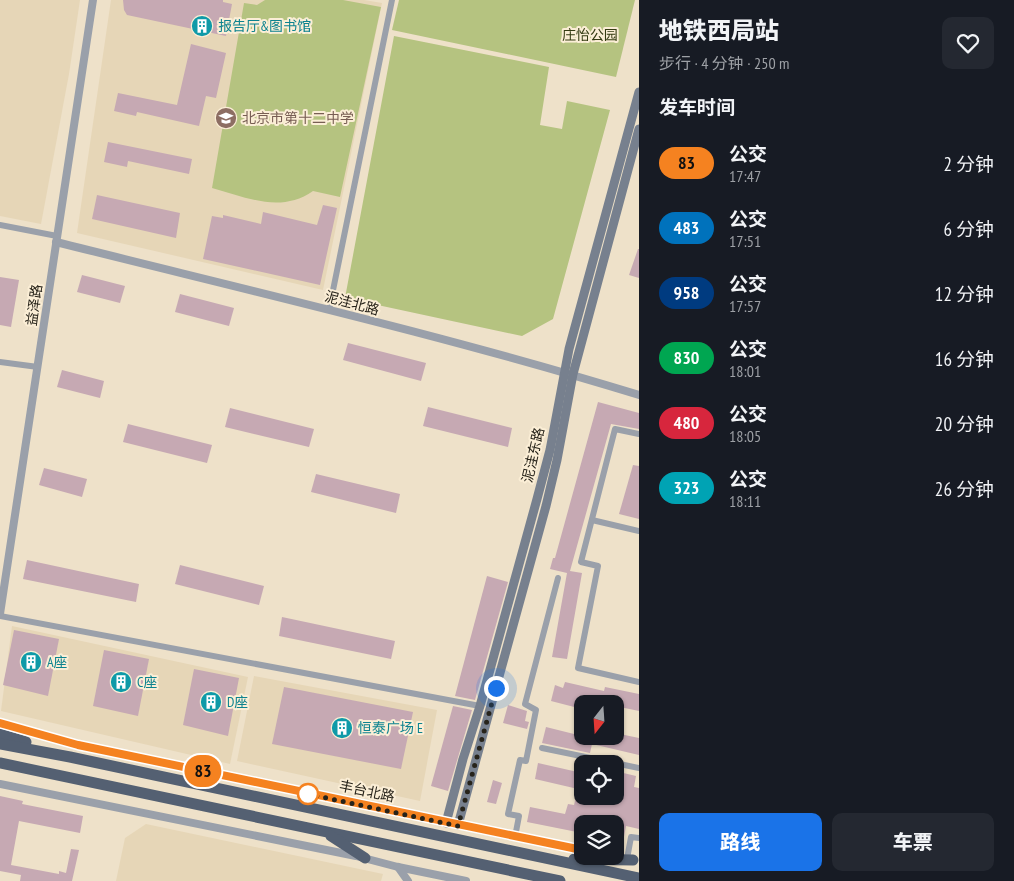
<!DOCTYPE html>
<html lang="zh">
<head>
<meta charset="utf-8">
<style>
	:root { --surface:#171b24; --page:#242831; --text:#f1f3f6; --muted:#9ea1a6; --accent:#1a73e8 }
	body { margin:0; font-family:"PT Sans Narrow","Noto Sans SC",sans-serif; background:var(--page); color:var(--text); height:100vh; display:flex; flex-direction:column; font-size:19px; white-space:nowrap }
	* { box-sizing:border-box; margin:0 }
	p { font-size:16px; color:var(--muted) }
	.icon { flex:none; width:28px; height:28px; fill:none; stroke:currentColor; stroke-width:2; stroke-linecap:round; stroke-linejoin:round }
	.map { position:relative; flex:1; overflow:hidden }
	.panel { display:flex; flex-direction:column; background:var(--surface); width:375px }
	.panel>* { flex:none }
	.badge { padding:0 10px; border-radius:16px; font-size:18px; line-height:32px }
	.needle { width:32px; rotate:197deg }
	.buttons { position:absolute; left:574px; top:695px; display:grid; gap:10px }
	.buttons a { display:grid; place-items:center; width:50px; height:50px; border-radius:10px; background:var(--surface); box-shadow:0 1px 4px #0004; font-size:25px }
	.you { position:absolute; width:25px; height:25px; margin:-12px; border:4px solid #fff; border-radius:50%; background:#1a73e8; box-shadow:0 0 0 8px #1a73e833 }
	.map>.badge { position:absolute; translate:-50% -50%; box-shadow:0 0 0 2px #fff }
	h2 { padding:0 20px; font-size:19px; line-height:45px }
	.round { display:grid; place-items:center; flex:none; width:52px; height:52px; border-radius:10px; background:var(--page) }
	.overview { display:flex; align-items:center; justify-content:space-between; height:85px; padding:0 20px }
	h1 { font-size:24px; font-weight:800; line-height:38px }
	.cta { display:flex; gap:10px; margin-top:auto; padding:10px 20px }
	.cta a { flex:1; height:58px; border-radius:10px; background:var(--accent); color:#fff; font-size:20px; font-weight:800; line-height:58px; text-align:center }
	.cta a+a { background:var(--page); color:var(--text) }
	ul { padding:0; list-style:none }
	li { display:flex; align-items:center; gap:15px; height:65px; padding:0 20px }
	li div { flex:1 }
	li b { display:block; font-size:19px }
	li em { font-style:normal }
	li .badge { min-width:55px; font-weight:700; text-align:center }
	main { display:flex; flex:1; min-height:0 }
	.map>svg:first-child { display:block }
	.built { fill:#e6d6b7 }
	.green { fill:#b5c380 }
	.building { fill:#c6a9b3 }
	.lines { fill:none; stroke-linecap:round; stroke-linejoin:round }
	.minor { stroke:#9aa0aa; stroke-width:6 }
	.tertiary { stroke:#9aa0aa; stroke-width:8 }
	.secondary { stroke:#77808e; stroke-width:9 }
	.trunk { stroke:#546072; stroke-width:11 }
	.line-casing { stroke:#fff; stroke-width:11 }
	.line { stroke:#f58220; stroke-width:8 }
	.walk { stroke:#27231a; stroke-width:5; stroke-dasharray:0 9 }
	.stop-dot { fill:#fff; stroke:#f58220; stroke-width:2.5 }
	.labels { text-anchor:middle; stroke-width:4; stroke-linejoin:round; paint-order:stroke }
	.culture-label { font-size:14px; fill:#0d838f; stroke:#fbeed6; text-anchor:start }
	.park-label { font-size:14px; fill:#343b12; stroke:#fbeed6 }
	.education-label { font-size:14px; fill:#785e54; stroke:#fbeed6; text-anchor:start }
	.street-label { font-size:14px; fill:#27231a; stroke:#fbeed6 }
</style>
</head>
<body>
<main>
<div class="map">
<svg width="639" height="881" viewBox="0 0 639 881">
	<rect width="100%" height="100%" fill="#eee1c9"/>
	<g class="built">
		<path d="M0,0H80L69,74L41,224L0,216Z"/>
		<path d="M111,0H364L382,3L323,290L77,233Z"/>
		<path d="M12,626L248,677L230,764L1,711Z"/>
		<path d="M254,676L437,710L420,801L237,761Z"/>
		<path d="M146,824L383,874L381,881H116L125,838Z"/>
	</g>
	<g class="green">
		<path d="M265,0H343L381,7L340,197L313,191C280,214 246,197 212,188L244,3L257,5Z"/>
		<path d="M399,0H635L616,77L392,30Z"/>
		<path d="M394,36L549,67L540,125L562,129L567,101L610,110L553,319L522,336L345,298Z"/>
	</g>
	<g class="building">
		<path d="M123,0H223V2L232,4L226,36L127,15L124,10Z"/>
		<path d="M191,44L226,53L216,98L206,96L199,126L137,112L136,116L114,111L118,93L177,105Z"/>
		<path d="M108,142L192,159L189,174L128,161L127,167L104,162Z"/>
		<path d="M97,195L180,213L176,238L92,219Z"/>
		<path d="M323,205L337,208L320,285L203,259L212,216L223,218V215L261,224L263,212L317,225Z"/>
		<path d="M638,249H639V278L629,275Z"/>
		<path d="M82,275L125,286L120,303L77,292Z"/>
		<path d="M0,277L19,280L11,327L0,325Z"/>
		<path d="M180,294L234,308L229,326L175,312Z"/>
		<path d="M348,343L426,363L421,381L343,360Z"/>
		<path d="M62,370L104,381L100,398L57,387Z"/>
		<path d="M598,402L639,413V429L611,424L570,571L582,573L567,659L552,657L567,573L550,569L553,558H555Z"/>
		<path d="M428,407L512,428L508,447L423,426Z"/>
		<path d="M230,408L314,429L309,447L225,427Z"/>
		<path d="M128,424L212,445L207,463L123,442Z"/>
		<path d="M633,465L639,466V519L619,514Z"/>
		<path d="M44,468L87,479L82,497L39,485Z"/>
		<path d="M316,474L400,494L396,513L311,492Z"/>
		<path d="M27,560L139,584L136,602L23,579Z"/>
		<path d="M180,565L264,586L259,605L175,584Z"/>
		<path d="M487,576L508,582L475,700L455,696Z"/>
		<path d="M282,617L395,641L391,659L279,636Z"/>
		<path d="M14,630L59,639L48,696L3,685Z"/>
		<path d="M104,650L149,659L138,716L93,706Z"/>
		<path d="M194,669L239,678L228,736L183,725Z"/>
		<path d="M565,682L604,691L605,687L639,694V711L615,706V704L601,702L600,704H582V709L551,701L555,685L563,688Z"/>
		<path d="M284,687L413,712L401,769L272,744Z"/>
		<path d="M508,705L527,711L525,721L529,722L527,729L503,723Z"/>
		<path d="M453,706L472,710L448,791L431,786Z"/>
		<path d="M546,727L582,736H615V733L639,738V755L592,744L590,753L542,743Z"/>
		<path d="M538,763L582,773V796H615V771L636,776L634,787L639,788V829L626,826L623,842L615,840V824H582V833L527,822L530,807L565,814L568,804L574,805L578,789L535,779Z"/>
		<path d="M493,780L502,783L496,804L487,802Z"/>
		<path d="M0,796L23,801L22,804L83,816L80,833L19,821L11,865L59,874V871L66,873L71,849L79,850L72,881H20L21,875L0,871Z"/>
	</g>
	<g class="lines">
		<g class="minor">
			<path d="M0,225L57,236"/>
			<path d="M329,310L392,0"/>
			<path d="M0,362L38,367"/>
			<path d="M639,434L615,429L581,562L598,566L578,668L639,682"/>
			<path d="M592,520L639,531"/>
			<path d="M0,616L480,706"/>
			<path d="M542,748L639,768"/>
			<path d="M515,837L519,816L508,814L520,760L526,761L536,710L525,704L558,578"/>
			<path d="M627,859L631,837L639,838"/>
		</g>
		<g class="tertiary">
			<path d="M56,242C251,291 447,336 639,395"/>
			<path d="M0,614L93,0"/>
			<path d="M0,723L78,745L582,851"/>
			<path d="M0,784L356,856L398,867L466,881"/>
			<path d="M398,867L408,881"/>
		</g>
		<g class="secondary">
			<path d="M446,823L463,759L480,706L537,499L550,450L569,349L639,92"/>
			<path d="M458,825L546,506L557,460L573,374L639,129"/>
		</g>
		<g class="trunk">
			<path d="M0,734L26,742"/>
			<path d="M0,744L70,757L639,878"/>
			<path d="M0,763L560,881"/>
			<path d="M331,836L365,858"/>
			<path d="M574,859L633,860"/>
		</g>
	</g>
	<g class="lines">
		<g class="line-casing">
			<path id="line" d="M0,723L78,745L582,850"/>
		</g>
		<use href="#line" class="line"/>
		<path class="walk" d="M308,794L458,826L496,688"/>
	</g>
	<defs>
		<g id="building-disc" transform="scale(1.125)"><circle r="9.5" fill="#0f9aa8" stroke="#fbeed6"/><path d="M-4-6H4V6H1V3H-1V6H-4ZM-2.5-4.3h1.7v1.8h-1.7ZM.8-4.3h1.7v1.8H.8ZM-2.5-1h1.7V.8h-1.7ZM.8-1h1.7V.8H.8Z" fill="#fff"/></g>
		<g id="school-disc" transform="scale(1.125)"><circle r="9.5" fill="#8d6e63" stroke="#fbeed6"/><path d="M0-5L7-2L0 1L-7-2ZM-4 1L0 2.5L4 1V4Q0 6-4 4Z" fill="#fff"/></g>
	</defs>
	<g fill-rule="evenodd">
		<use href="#building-disc" x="202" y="26"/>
		<use href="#school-disc" x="226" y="118"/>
		<use href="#building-disc" x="31" y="662"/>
		<use href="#building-disc" x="121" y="682"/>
		<use href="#building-disc" x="211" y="702"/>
		<use href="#building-disc" x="342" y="728"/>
	</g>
	<circle class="stop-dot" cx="308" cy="794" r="10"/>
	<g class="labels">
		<g class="culture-label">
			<text x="218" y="31">报告厅&amp;图书馆</text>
			<text x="47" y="667">A座</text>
			<text x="137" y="687">C座</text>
			<text x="227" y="707">D座</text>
			<text x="358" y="733">恒泰广场 E</text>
		</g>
		<g class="park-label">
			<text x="590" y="40">庄怡公园</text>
		</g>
		<g class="education-label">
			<text x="242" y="123">北京市第十二中学</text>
		</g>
		<g class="street-label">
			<text transform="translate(352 303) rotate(15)" y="5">泥洼北路</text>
			<text transform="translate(34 305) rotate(-82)" y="5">益泽路</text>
			<text transform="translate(533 455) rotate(-77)" y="5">泥洼东路</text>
			<text transform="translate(367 791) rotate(12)" y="5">丰台北路</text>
		</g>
	</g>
</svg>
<div class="buttons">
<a><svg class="needle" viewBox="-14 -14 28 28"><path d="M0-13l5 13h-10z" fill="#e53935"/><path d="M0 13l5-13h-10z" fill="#9ea1a6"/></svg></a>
<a><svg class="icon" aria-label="locate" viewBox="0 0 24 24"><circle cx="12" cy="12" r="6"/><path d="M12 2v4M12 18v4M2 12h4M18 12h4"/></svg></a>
<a><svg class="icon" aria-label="layers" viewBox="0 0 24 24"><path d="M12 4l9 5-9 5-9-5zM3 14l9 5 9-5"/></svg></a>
</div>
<div class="you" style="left:496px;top:688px"></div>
<b class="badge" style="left:203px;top:771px;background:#f58220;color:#111">83</b>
</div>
<section class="panel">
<div class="overview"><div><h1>地铁西局站</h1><p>步行 · 4 分钟 · 250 m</p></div><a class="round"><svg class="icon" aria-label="heart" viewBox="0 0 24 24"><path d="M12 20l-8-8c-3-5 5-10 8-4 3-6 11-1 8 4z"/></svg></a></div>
<h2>发车时间</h2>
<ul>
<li><span class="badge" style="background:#f58220;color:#111">83</span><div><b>公交</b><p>17:47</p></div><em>2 分钟</em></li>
<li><span class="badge" style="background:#0072bc;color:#fff">483</span><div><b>公交</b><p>17:51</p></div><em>6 分钟</em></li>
<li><span class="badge" style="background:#003b80;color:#fff">958</span><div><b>公交</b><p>17:57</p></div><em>12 分钟</em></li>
<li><span class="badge" style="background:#00a651;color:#fff">830</span><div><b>公交</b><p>18:01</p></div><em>16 分钟</em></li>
<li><span class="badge" style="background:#d7263d;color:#fff">480</span><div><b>公交</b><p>18:05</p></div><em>20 分钟</em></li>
<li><span class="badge" style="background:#00a3b4;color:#fff">323</span><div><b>公交</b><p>18:11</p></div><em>26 分钟</em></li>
</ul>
<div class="cta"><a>路线</a><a>车票</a></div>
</section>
</main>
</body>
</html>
